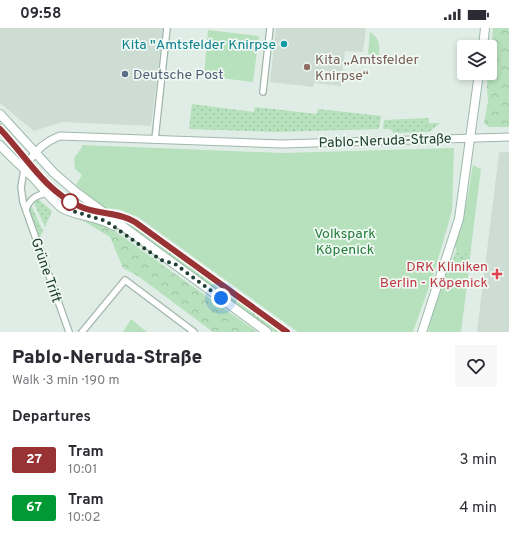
<!DOCTYPE html>
<html lang="en">
<head>
<meta charset="utf-8">
<style>
	:root { --surface:#fff; --page:#f7f7f7; --text:#2b2b33; --muted:#7c7c81 }
	body { margin:0; font-family:Overpass,sans-serif; background:var(--page); color:var(--text); height:100vh; display:flex; flex-direction:column; font-size:15px; white-space:nowrap }
	* { box-sizing:border-box; margin:0 }
	p { font-size:13px; color:var(--muted) }
	.icon { flex:none; width:22px; height:22px; fill:none; stroke:currentColor; stroke-width:2; stroke-linecap:round; stroke-linejoin:round }
	.map { position:relative; height:304px; overflow:hidden }
	.side { display:flex; flex-direction:column; background:var(--surface); flex:1 }
	.side>* { flex:none }
	.badge { padding:0 8px; border-radius:3px; font-size:14px; line-height:26px }
	.buttons { position:absolute; left:457px; top:12px; display:grid; gap:8px }
	.buttons a { display:grid; place-items:center; width:40px; height:40px; border-radius:4px; background:var(--surface); box-shadow:0 2px 6px #0003; font-size:20px }
	.you { position:absolute; width:20px; height:20px; margin:-10px; border:3px solid #fff; border-radius:50%; background:#1a73e8; box-shadow:0 0 0 6px #1a73e833 }
	.map>.badge { position:absolute; translate:-50% -50%; box-shadow:0 0 0 2px #fff }
	h2 { padding:0 12px; font-size:15px; line-height:36px }
	.round { display:grid; place-items:center; flex:none; width:42px; height:42px; border-radius:4px; background:var(--page) }
	.head { display:flex; align-items:center; justify-content:space-between; height:68px; padding:0 12px }
	h1 { font-size:19px; font-weight:800; line-height:30px }
	ul { padding:0; list-style:none }
	li { display:flex; align-items:center; gap:12px; height:48px; padding:0 12px }
	li div { flex:1 }
	li b { display:block; font-size:15px }
	li em { font-style:normal }
	li .badge { min-width:44px; font-weight:700; text-align:center }
	.status { display:flex; justify-content:space-between; align-items:center; height:28px; padding:0 20px; background:var(--surface); direction:ltr }
	.status svg { height:11px; fill:currentColor }
	.map>svg:first-child { display:block }
	.built { fill:#ceddd4 }
	.grass { fill:url(#grass-dots) }
	.forest { fill:url(#forest-crowns) }
	.park { fill:#b6e1bc }
	.lines { fill:none; stroke-linecap:round; stroke-linejoin:round }
	.minor-casing { stroke:#a2b6ac; stroke-width:8 }
	.tertiary-casing { stroke:#a2b6ac; stroke-width:9 }
	.secondary-casing { stroke:#9dbaac; stroke-width:10 }
	.minor { stroke:#fff; stroke-width:5.5 }
	.tertiary { stroke:#fff; stroke-width:7 }
	.secondary { stroke:#fff; stroke-width:8 }
	.tram { stroke:#597b6d; stroke-width:1 }
	.line-casing { stroke:#fff; stroke-width:9 }
	.line { stroke:#933; stroke-width:6 }
	.walk { stroke:#1f4032; stroke-width:4; stroke-dasharray:0 7.2 }
	.culture-dot { fill:#0f9aa8; stroke:#f1f9f4; stroke-width:1.5 }
	.education-dot { fill:#8d6e63; stroke:#f1f9f4; stroke-width:1.5 }
	.service-dot { fill:#5c6f8a; stroke:#f1f9f4; stroke-width:1.5 }
	.stop-dot { fill:#fff; stroke:#933; stroke-width:2 }
	.health-dot { fill:#e0444e; stroke:#f1f9f4; stroke-width:1.5 }
	.labels { text-anchor:middle; stroke-width:3.5; stroke-linejoin:round; paint-order:stroke }
	.culture-label { font-size:14px; fill:#0d838f; stroke:#f1f9f4; text-anchor:end }
	.education-label { font-size:14px; fill:#785e54; stroke:#f1f9f4; text-anchor:start }
	.service-label { font-size:14px; fill:#4e5e75; stroke:#f1f9f4; text-anchor:start }
	.street-label { font-size:14px; fill:#1f4032; stroke:#f1f9f4 }
	.park-label { font-size:14px; fill:#247b3a; stroke:#f1f9f4 }
	.health-label { font-size:14px; fill:#be3a42; stroke:#f1f9f4; text-anchor:end }
</style>
</head>
<body>
<div class="status"><b>09:58</b><svg viewBox="0 0 49 12"><path d="M0 12V9h3v3zM5 12V6h3v6zM10 12V3h3v9zM15 12V0h3v12zM26 1h20v11H26zM47 4h2v5h-2z"/></svg></div>
<div class="map">
<svg width="509" height="304" viewBox="0 0 509 304">
	<defs>
		<pattern id="grass-dots" width="8" height="8" patternUnits="userSpaceOnUse"><rect width="8" height="8" fill="#b6e1bc"/><path d="M2 2h.1M6 6h.1" fill="none" stroke="#9cc2a2" stroke-width="1.8" stroke-linecap="round"/></pattern>
		<pattern id="forest-crowns" width="20" height="18" patternUnits="userSpaceOnUse"><rect width="20" height="18" fill="#b6e1bc"/><path d="M2 6a3 3 0 1 1 6 0M12 15a3 3 0 1 1 6 0" fill="none" stroke="#9cc2a2"/></pattern>
	</defs>
	<rect width="100%" height="100%" fill="#e0ede6"/>
	<g class="built">
		<path d="M0,0H163L151,98L62,94L34,103L0,75Z"/>
		<path d="M276,0H366L363,24L345,23L341,58L314,55L313,59L270,54Z"/>
		<path d="M0,94L20,116L15,121L0,103Z"/>
		<path d="M499,124H509V304H477Z"/>
	</g>
	<g class="grass">
		<path d="M192,76L254,84L255,79L317,86L318,81L381,88L379,101L276,104L189,101Z"/>
		<path d="M429,90V95H440L429,104L394,105L390,101H383L384,92Z"/>
		<path d="M44,153L70,176L89,185C66,179 58,172 41,156Z"/>
		<path d="M38,171L52,183L45,199L33,173Z"/>
		<path d="M31,177L43,203L40,209H39L29,185Z"/>
		<path d="M113,187L124,190L133,194L283,304H274Z"/>
		<path d="M457,219L471,220L467,253L447,251Z"/>
	</g>
	<g class="forest">
		<path d="M493,0H509V99H489L484,95L488,74L487,59L488,45H490Z"/>
		<path d="M84,190L102,194L257,304H213L138,248L123,240L110,209L82,192Z"/>
	</g>
	<g class="park">
		<path d="M208,2L259,8L253,54L204,48Z"/>
		<path d="M370,4C379,10 380,16 379,27L368,26Z"/>
		<path d="M82,117L283,125L454,120L452,183L434,245L413,304H298L138,189L118,181L103,180L76,157L82,147L75,141L74,130L82,119Z"/>
		<path d="M473,137L481,141L470,227L460,224L455,219L467,172Z"/>
		<path d="M455,231L470,233L461,304H428L434,280L450,234Z"/>
		<path d="M131,291L147,304H123Z"/>
	</g>
	<g class="lines">
		<g class="minor-casing">
			<g id="minor">
				<path d="M263,64L270,0"/>
				<path d="M155,111L167,0"/>
				<path d="M24,142L21,159L23,174L69,304"/>
				<path d="M26,181C30,171 35,168 46,165"/>
				<path d="M82,304L125,252L194,304"/>
			</g>
		</g>
		<g class="tertiary-casing">
			<path id="tertiary" d="M24,142C32,126 43,114 60,108L282,116L509,109"/>
		</g>
		<g class="secondary-casing">
			<g id="secondary">
				<path d="M483,19L485,0"/>
				<path d="M0,86L54,145L76,164L267,304"/>
				<path d="M0,117C12,131 27,142 39,156C46,164 53,173 62,180C75,188 97,188 114,198"/>
				<path d="M422,304L459,191L479,45"/>
			</g>
		</g>
		<use href="#minor" class="minor"/>
		<use href="#tertiary" class="tertiary"/>
		<use href="#secondary" class="secondary"/>
		<path class="tram" d="M0,96C23,121 49,163 81,176C100,184 118,180 137,191L291,304"/>
	</g>
	<g class="lines">
		<g class="line-casing">
			<path id="line" d="M0,101C25,127 45,163 79,178C97,187 117,183 135,194L287,304"/>
		</g>
		<use href="#line" class="line"/>
		<path class="walk" d="M70,174L69,182L106,193L161,232L175,236L221,270"/>
	</g>
	<circle class="culture-dot" cx="284" cy="16" r="4"/>
	<circle class="education-dot" cx="307" cy="39" r="4"/>
	<circle class="service-dot" cx="125" cy="46" r="4"/>
	<circle class="stop-dot" cx="70" cy="174" r="8"/>
	<path class="health-dot" d="M495 240h4v4h4v4h-4v4h-4v-4h-4v-4h4z"/>
	<g class="labels">
		<g class="culture-label">
			<text x="276" y="21">Kita "Amtsfelder Knirpse</text>
		</g>
		<g class="education-label">
			<text x="315" y="36">Kita „Amtsfelder<tspan x="315" dy="16">Knirpse“</tspan></text>
		</g>
		<g class="service-label">
			<text x="133" y="51">Deutsche Post</text>
		</g>
		<g class="street-label">
			<text transform="translate(385 112) rotate(-2)" y="5">Pablo-Neruda-Straße</text>
			<text transform="translate(47 242) rotate(71)" y="5">Grüne Trift</text>
		</g>
		<g class="park-label">
			<text x="345" y="210">Volkspark<tspan x="345" dy="16">Köpenick</tspan></text>
		</g>
		<g class="health-label">
			<text x="488" y="243">DRK Kliniken<tspan x="488" dy="16">Berlin - Köpenick</tspan></text>
		</g>
	</g>
</svg>
<div class="buttons">
<a><svg class="icon" aria-label="layers" viewBox="0 0 24 24"><path d="M12 4l9 5-9 5-9-5zM3 14l9 5 9-5"/></svg></a>
</div>
<div class="you" style="left:221px;top:270px"></div>
</div>
<section class="side">
<div class="head"><div><h1>Pablo-Neruda-Straße</h1><p>Walk · 3 min · 190 m</p></div><a class="round"><svg class="icon" aria-label="heart" viewBox="0 0 24 24"><path d="M12 20l-8-8c-3-5 5-10 8-4 3-6 11-1 8 4z"/></svg></a></div>
<h2>Departures</h2>
<ul>
<li><span class="badge" style="background:#933;color:#fff">27</span><div><b>Tram</b><p>10:01</p></div><em>3 min</em></li>
<li><span class="badge" style="background:#093;color:#fff">67</span><div><b>Tram</b><p>10:02</p></div><em>4 min</em></li>
</ul>
</section>
</body>
</html>
